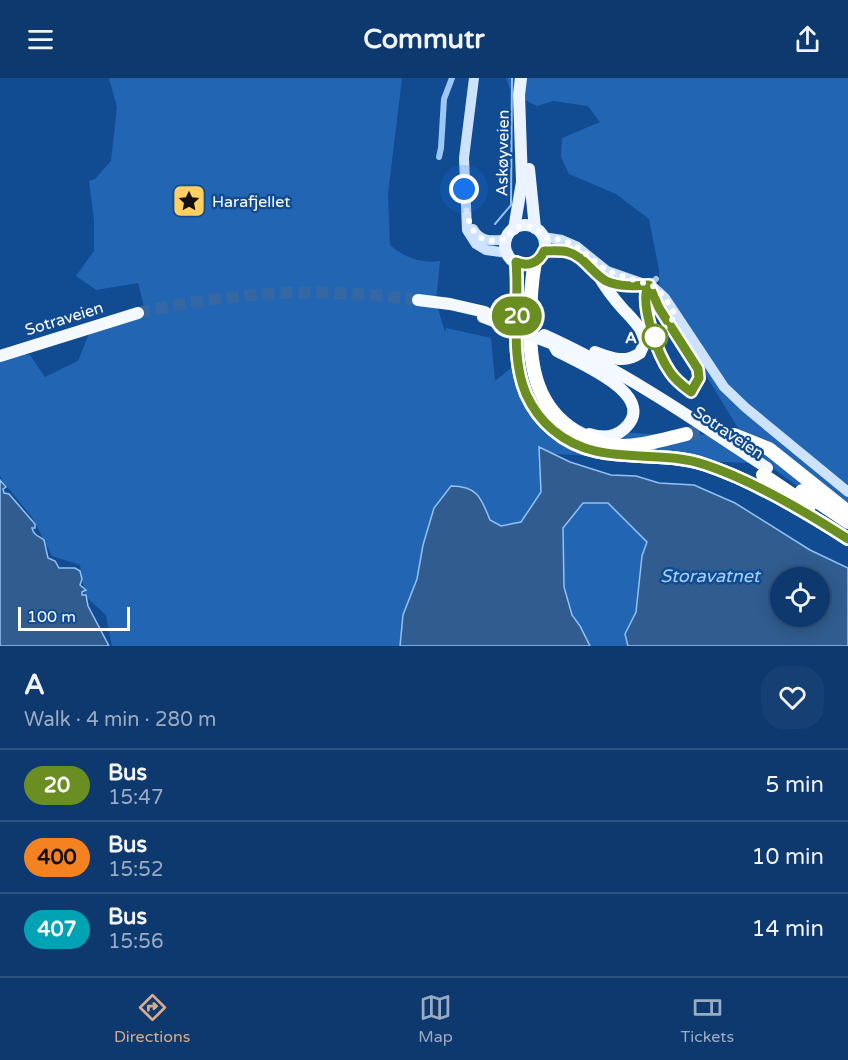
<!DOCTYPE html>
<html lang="en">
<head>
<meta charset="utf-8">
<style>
	:root { --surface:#0d396e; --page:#164073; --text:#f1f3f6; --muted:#9aacc2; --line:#2d5381; --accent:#d6ab8b }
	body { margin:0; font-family:"Varela Round",sans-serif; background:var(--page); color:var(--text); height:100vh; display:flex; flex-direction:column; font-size:22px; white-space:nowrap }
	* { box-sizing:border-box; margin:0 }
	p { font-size:20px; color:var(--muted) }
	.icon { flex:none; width:33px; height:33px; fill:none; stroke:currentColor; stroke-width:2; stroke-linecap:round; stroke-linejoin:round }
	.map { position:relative; height:568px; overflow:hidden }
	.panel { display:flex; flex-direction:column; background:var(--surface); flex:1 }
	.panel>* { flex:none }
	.badge { padding:0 12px; border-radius:20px; font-size:21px; line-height:39px }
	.tools { position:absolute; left:770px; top:489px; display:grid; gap:12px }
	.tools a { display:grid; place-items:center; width:60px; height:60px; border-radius:50%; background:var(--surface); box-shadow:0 3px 15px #0003,0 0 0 2px var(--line); font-size:30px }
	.scale { position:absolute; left:18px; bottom:15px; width:112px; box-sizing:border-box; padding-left:6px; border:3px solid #fff; border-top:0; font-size:16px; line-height:21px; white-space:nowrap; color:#fff; -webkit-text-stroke:4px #114c93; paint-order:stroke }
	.you { position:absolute; width:30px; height:30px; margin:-15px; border:4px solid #fff; border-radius:50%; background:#1a73e8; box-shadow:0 0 0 9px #1a73e833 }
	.map>.badge { position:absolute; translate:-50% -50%; box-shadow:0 0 0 3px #fff }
	.round { display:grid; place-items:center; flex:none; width:63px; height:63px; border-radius:24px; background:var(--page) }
	.head { display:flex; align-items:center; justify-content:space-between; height:102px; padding:0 24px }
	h1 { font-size:28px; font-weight:700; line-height:45px }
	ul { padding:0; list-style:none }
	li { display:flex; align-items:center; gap:18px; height:72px; padding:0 24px; border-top:2px solid var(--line) }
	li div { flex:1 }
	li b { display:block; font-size:22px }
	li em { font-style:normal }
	li .badge { min-width:66px; font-weight:700; text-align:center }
	header { display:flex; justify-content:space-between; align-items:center; height:78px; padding:0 24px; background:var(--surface); font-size:27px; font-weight:700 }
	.dock { display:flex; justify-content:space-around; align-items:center; height:84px; border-top:2px solid var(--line); background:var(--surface); font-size:16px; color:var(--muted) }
	.dock a { display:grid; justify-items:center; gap:3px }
	.dock .on { color:var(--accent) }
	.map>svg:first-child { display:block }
	.green { fill:#2266b3 }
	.water { fill:#305c90; stroke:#90c1f7; stroke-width:1.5; fill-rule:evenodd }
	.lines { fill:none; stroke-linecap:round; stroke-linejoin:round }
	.stream { stroke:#90c1f7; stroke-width:2 }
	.trunk-tunnel { stroke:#3567a3; stroke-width:12; stroke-dasharray:12 6; stroke-linecap:butt }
	.motorway-tunnel { stroke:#3567a3; stroke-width:14; stroke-dasharray:14 7; stroke-linecap:butt }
	.minor { stroke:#9ec6f3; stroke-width:6 }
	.secondary { stroke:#cde3fd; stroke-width:10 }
	.primary { stroke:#eaf3ff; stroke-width:12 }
	.trunk { stroke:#f4f9ff; stroke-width:12 }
	.motorway { stroke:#fff; stroke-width:14 }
	.trunk-bridge { stroke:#f4f9ff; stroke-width:12 }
	.line-casing { stroke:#fff; stroke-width:14 }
	.line { stroke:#6b8e23; stroke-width:9 }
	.walk { stroke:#fff; stroke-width:6; stroke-dasharray:0 10.8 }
	.stop-dot { fill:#fff; stroke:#6b8e23; stroke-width:3 }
	.labels { text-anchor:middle; stroke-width:5; stroke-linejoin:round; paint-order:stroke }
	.street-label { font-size:16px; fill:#fff; stroke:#114c93 }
	.poi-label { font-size:16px; fill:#fff; stroke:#114c93; text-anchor:start }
	.stop-label { font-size:16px; font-weight:bold; fill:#fff; stroke:#114c93; text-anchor:end }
	.water-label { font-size:18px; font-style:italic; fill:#aad0fa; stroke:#114c93 }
</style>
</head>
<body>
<header><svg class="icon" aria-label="menu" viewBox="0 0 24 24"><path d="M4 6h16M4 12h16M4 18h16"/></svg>Commutr<svg class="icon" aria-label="share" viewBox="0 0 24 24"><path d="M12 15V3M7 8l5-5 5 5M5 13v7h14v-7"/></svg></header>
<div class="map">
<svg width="848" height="568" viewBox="0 0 848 568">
	<rect width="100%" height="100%" fill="#114c93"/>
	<g class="green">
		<path d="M109,0H402L388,116L390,167C403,179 422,186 440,183L436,224L445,254L446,250L491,260L495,303L521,282L542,328L588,351L672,358L741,355L660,221L659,192L649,141L616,116L569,96L561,79L562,60L600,44L588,28L553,23L537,28L512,15L506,0H848V441L826,429L767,386L554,376L539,369L541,414L521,444L501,448L490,442L451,408L434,430L423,467L417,501L403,537L400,568H112L106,537L85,518L80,487L52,478L32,439L4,405L0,398V275L11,273L30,277L45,299L78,283L92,249H109L145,233L138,205L96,212L76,198L94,173V142L89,103L95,101L111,83L117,29Z"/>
		<path d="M583,425H608L648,464L642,478L636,534L625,556L628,568H590L580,548L572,537L564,509L563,450Z"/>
	</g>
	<g class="water">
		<path d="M539,369L570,384L611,397L636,398L659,405L694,407L735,425L810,472L848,490V568H628L625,556L636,534L642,478L647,464L608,425H583L563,450L564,509L572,537L580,548L590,568H400L403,537L417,501L423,467L434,430L451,408C477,408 481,419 490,442L501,448L521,444L541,414ZM780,500H819V538H780Z"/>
		<path d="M0,402L6,409L3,411L4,415L9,416L35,446V450H32C34,458 39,458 44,462L48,480L55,483L59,490H75L80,493L82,501L80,507L86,512L82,514V517H86L88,528L109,568H0Z"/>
	</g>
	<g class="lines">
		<path class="stream" d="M495,146L511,127L512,0"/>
		<path class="trunk-tunnel" d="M138,235C238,213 317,209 418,222"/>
		<path class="motorway-tunnel" d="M686,356L705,354L721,355"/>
		<g class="minor">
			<path d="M439,79L441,70L444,21L452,0"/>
			<path d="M649,207L656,201"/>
		</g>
		<g class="secondary">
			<path d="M474,0L464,80L467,152L476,166L486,172L508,175"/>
			<path d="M473,151C481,165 493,163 507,161"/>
			<path d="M543,159L562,162L576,168L607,193L653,209L665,220L724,309L746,330L848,414"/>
			<path d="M544,173H565L572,175L606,203L622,207L638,208"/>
		</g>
		<g class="primary">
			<path d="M529,91L535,150"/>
			<circle cx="525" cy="167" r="20"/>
			<path d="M514,151L522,104L519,17L521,0"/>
		</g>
		<g class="trunk">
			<path d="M418,222L450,226L485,234"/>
			<path d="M544,257C624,293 695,342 767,390"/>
			<path d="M553,266L557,273C579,285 661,318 624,351C614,360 601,360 589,356"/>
			<path d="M595,274C611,280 625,286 640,275C651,257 634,243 623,231C614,221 605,209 598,197"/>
			<path d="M0,278L138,235"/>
		</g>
		<g class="motorway">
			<path d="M516,184C520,227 509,275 526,316C532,330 542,343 553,352C597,391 655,369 706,387C754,403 806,434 848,461"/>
			<path d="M535,184C531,205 530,227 530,249C530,290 537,329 575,353C590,362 605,368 623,368C644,368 665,361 686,356"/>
			<path d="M734,357L769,371L848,434"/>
			<path d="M763,397L809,428"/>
			<path d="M802,413L848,444"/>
		</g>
		<path class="trunk-bridge" d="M483,239L553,266"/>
	</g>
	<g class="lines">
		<g class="line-casing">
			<path id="line" d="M647,210C641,230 658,277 670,294C675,302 683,308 691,314L699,300L698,291L659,230L649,207C635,208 619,209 606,203C592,195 584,178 568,174C561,172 552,173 544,173C539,185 528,189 516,184C520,227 509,275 526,316C532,329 542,343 553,352C599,391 654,369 706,387C754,403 806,434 848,461"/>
		</g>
		<use href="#line" class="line"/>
		<path class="walk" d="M464,111C465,127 467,158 487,162C494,164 500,162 507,161C515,144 533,144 543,159L562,162L576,168L607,193L653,208L665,220L676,238L655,259"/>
	</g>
	<defs>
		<g id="sight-square" transform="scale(1.725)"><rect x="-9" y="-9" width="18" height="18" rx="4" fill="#ffcf60" stroke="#114c93"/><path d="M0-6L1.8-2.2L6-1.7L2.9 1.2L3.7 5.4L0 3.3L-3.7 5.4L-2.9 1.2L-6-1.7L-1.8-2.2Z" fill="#111"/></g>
	</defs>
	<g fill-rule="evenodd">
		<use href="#sight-square" x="189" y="123"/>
	</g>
	<circle class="stop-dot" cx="655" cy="259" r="12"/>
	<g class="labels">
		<g class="street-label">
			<text transform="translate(502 75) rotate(-89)" y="6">Askøyveien</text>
			<text transform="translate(64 240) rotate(-17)" y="6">Sotraveien</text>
			<text transform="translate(729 354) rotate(34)" y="6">Sotraveien</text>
		</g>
		<g class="poi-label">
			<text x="212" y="129">Harafjellet</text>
		</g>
		<g class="stop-label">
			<text x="637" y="265">A</text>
		</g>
		<g class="water-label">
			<text x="710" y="504">Storavatnet</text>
		</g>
	</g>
</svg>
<div class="tools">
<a><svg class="icon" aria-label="locate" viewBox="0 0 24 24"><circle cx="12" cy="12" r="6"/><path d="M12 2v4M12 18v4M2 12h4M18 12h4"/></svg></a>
</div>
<div class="scale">100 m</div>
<div class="you" style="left:464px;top:111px"></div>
<b class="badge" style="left:517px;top:238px;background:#6b8e23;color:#fff">20</b>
</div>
<section class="panel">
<div class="head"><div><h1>A</h1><p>Walk · 4 min · 280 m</p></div><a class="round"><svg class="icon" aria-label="heart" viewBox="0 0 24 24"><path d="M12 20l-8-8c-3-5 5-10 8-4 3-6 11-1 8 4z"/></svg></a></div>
<ul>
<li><span class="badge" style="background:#6b8e23;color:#fff">20</span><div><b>Bus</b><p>15:47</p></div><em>5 min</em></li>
<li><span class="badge" style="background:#f58220;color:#111">400</span><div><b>Bus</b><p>15:52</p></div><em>10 min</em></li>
<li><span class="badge" style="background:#00a3b4;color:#fff">407</span><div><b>Bus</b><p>15:56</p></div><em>14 min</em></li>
</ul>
</section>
<nav class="dock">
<a class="on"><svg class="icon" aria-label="directions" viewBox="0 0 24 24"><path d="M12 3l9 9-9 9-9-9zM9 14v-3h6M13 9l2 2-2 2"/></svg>Directions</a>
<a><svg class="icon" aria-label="map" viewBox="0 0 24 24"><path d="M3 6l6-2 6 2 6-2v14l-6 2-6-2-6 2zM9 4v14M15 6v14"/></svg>Map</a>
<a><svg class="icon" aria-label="tickets" viewBox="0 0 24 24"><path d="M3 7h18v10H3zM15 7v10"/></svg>Tickets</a>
</nav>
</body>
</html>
